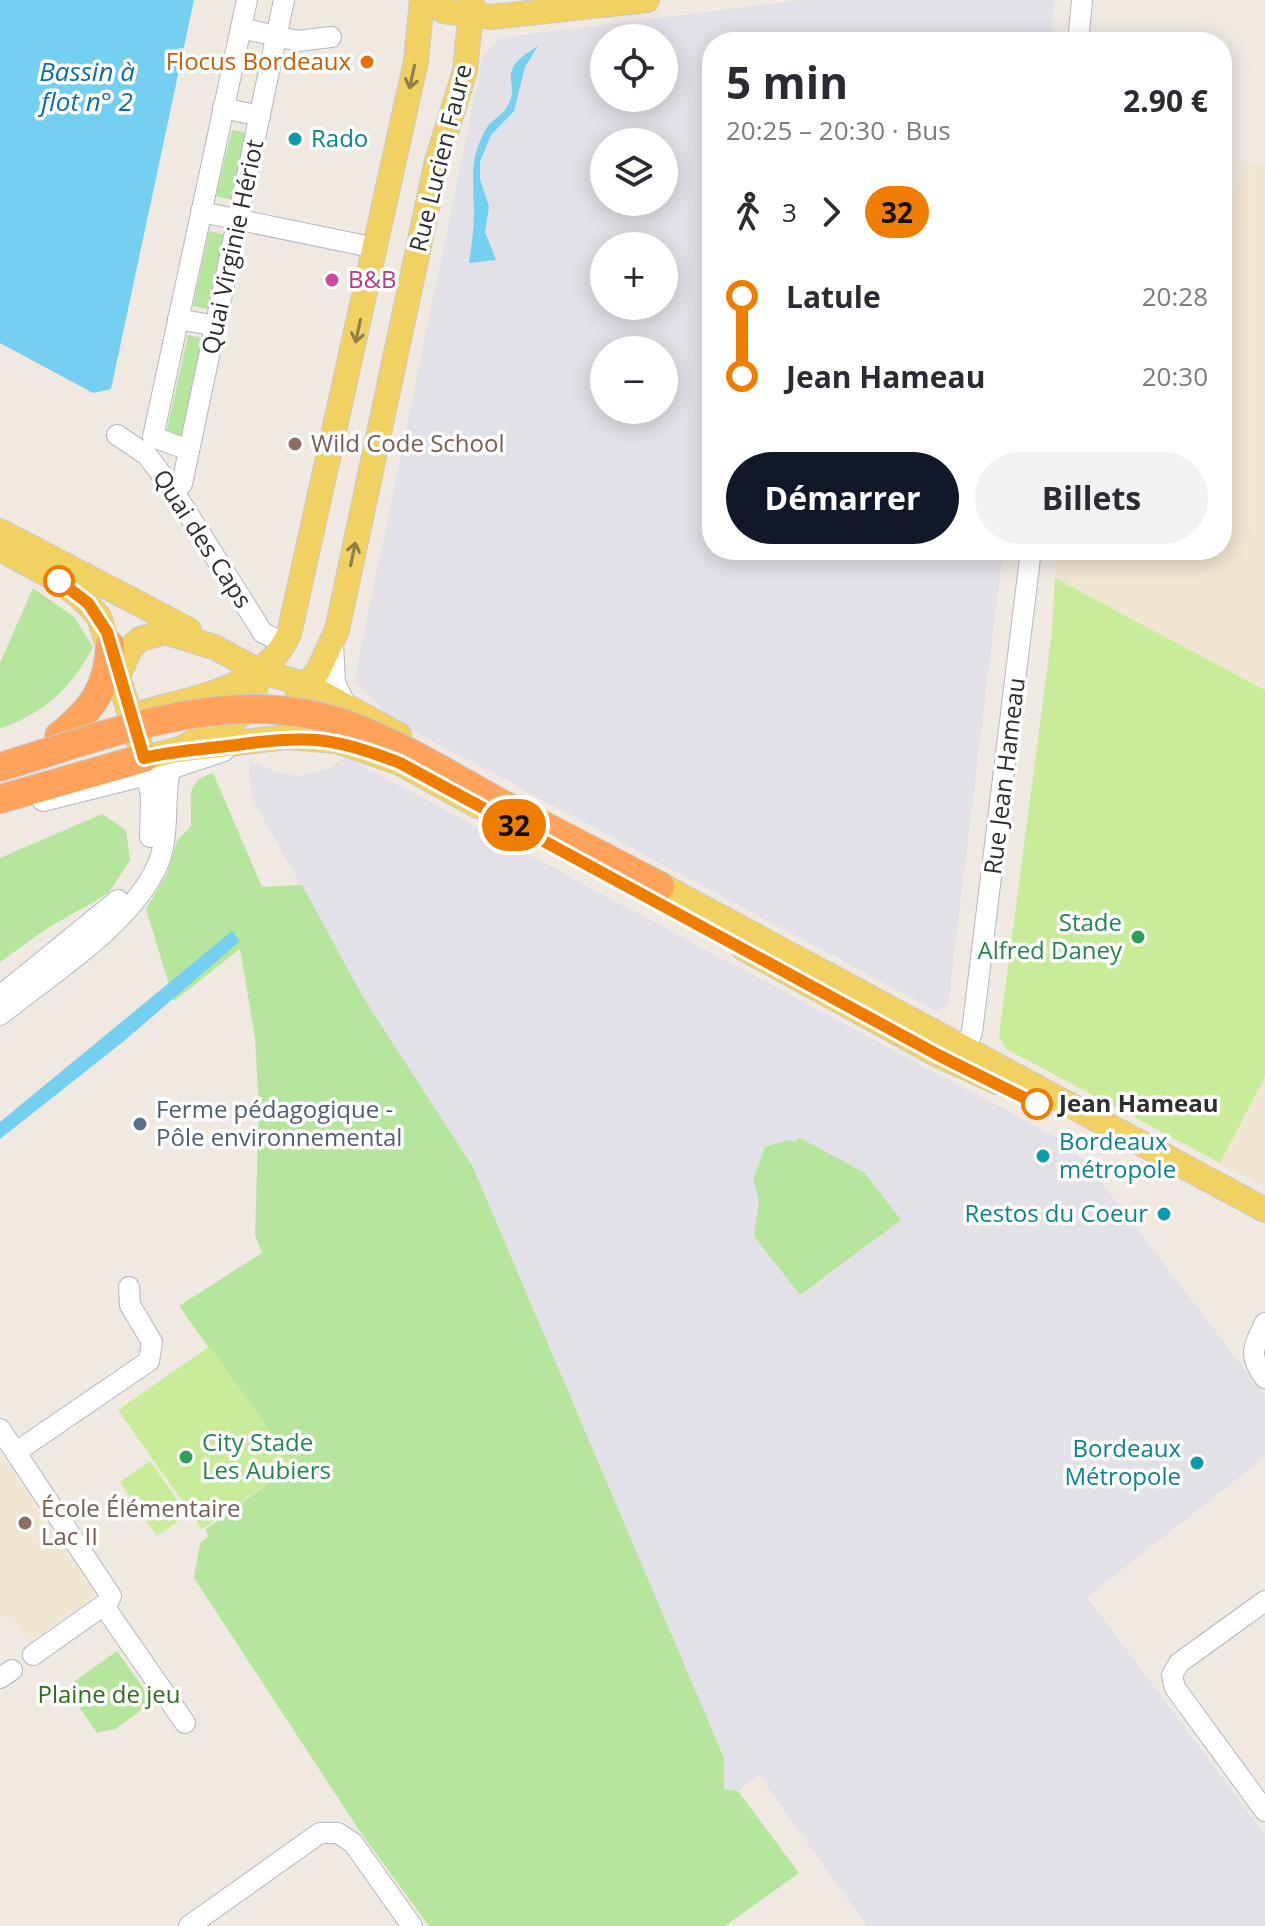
<!DOCTYPE html>
<html lang="fr">
<head>
<meta charset="utf-8">
<style>
	:root { --surface:#fff; --page:#f2f2f3; --text:#2b2b33; --muted:#7c7c81; --accent:#111827 }
	body { margin:0; font-family:"Open Sans",sans-serif; background:var(--page); color:var(--text); height:100vh; display:flex; flex-direction:column; font-size:30px; white-space:nowrap }
	* { box-sizing:border-box; margin:0 }
	p { font-size:26px; color:var(--muted) }
	.icon { flex:none; width:44px; height:44px; fill:none; stroke:currentColor; stroke-width:2; stroke-linecap:round; stroke-linejoin:round }
	.map { position:relative; flex:1; overflow:hidden }
	.drawer { position:absolute; left:702px; top:32px; width:530px; height:528px; display:flex; flex-direction:column; background:var(--surface); border-radius:32px; box-shadow:0 4px 20px #0003 }
	.drawer>* { flex:none }
	.badge { padding:0 16px; border-radius:26px; font-size:28px; line-height:52px }
	.buttons { position:absolute; left:590px; top:24px; display:grid; gap:16px }
	.buttons a { display:grid; place-items:center; width:88px; height:88px; border-radius:50%; background:var(--surface); box-shadow:0 4px 20px #0003; font-size:40px }
	.map>.badge { position:absolute; translate:-50% -50%; box-shadow:0 0 0 4px #fff }
	.legs { display:flex; align-items:center; gap:12px; height:88px; padding:0 24px; font-size:26px }
	.legs p { margin-inline-start:auto }
	.overview { display:flex; align-items:center; justify-content:space-between; height:136px; padding:0 24px }
	h1 { font-size:44px; font-weight:700; line-height:60px }
	.primary-button { display:flex; gap:16px; margin-top:auto; padding:16px 24px }
	.primary-button a { flex:1; height:92px; border-radius:48px; background:var(--accent); color:#fff; font-size:32px; font-weight:700; line-height:92px; text-align:center }
	.primary-button a+a { background:var(--page); color:var(--text) }
	ul { padding:0 24px; list-style:none }
	li { display:flex; align-items:center; gap:28px; height:80px; font-size:30px }
	li i { display:grid; place-items:center; width:12px; height:100%; margin:0 10px; background:currentColor }
	li i::after { content:''; width:20px; height:20px; margin:-10px; border:6px solid; border-radius:50%; background:var(--surface) }
	li p { margin-inline-start:auto }
	li:first-child i { background:linear-gradient(#0000 50%,currentColor 0) }
	li:last-child i { background:linear-gradient(currentColor 50%,#0000 0) }
	.map>svg:first-child { display:block }
	.industrial { fill:#e3e1e8; fill-rule:evenodd }
	.education { fill:#f0e6d1 }
	.green { fill:#b6e59e }
	.pitch { fill:#c9ec9a }
	.water { fill:#75cff0 }
	.lines { fill:none; stroke-linecap:round; stroke-linejoin:round }
	.minor-casing { stroke:#b4b7c1; stroke-width:22 }
	.major-casing { stroke:#c9c9c9; stroke-width:26 }
	.highway-casing { stroke:#c9c9c9; stroke-width:30 }
	.minor { stroke:#fff; stroke-width:20 }
	.major { stroke:#f2d163; stroke-width:24 }
	.highway { stroke:#ffa35c; stroke-width:28 }
	.highway-bridge-casing { stroke:#c9c9c9; stroke-width:30; stroke-linecap:butt }
	.highway-bridge { stroke:#ffa35c; stroke-width:28 }
	.oneway { stroke:#908048 }
	.line-1-casing { stroke:#fff; stroke-width:18 }
	.line-1 { stroke:#ee7d00; stroke-width:12 }
	.food-dot { fill:#e8710a; stroke:#fff; stroke-width:3 }
	.culture-dot { fill:#0f9aa8; stroke:#fff; stroke-width:3 }
	.hotel-dot { fill:#d1479c; stroke:#fff; stroke-width:3 }
	.education-dot { fill:#8d6e63; stroke:#fff; stroke-width:3 }
	.stop-1-dot { fill:#fff; stroke:#ee7d00; stroke-width:4 }
	.leisure-dot { fill:#2e9e5b; stroke:#fff; stroke-width:3 }
	.service-dot { fill:#5c6f8a; stroke:#fff; stroke-width:3 }
	.labels { text-anchor:middle; stroke-width:7; stroke-linejoin:round; paint-order:stroke }
	.food-label { font-size:24px; fill:#c56008; stroke:#fff; text-anchor:end }
	.culture-label { font-size:24px; fill:#0d838f; stroke:#fff; text-anchor:start }
	.street-label { font-size:24px; fill:#2e2e2e; stroke:#fff }
	.hotel-label { font-size:24px; fill:#b23c85; stroke:#fff; text-anchor:start }
	.education-label { font-size:24px; fill:#785e54; stroke:#fff; text-anchor:start }
	.leisure-label { font-size:24px; fill:#27864d; stroke:#fff; text-anchor:end }
	.stop-label { font-size:24px; font-weight:bold; fill:#2e2e2e; stroke:#fff; text-anchor:start }
	.service-label { font-size:24px; fill:#4e5e75; stroke:#fff; text-anchor:start }
	.park-label { font-size:24px; fill:#2c6e1b; stroke:#fff }
	.water-label { font-size:26px; font-style:italic; fill:#0d6fa3; stroke:#fff }
</style>
</head>
<body>
<div class="map">
<svg width="1265" height="1926" viewBox="0 0 1265 1926">
	<rect width="100%" height="100%" fill="#efe9e1"/>
	<g class="industrial">
		<path d="M800,0H1054L1050,42H712V550H1003L948,1005L936,1011L397,722L354,682L483,56L499,38ZM604,38H664V98H604ZM604,142H664V202H604ZM604,246H664V306H604ZM604,350H664V410H604Z"/>
		<path d="M346,757L1059,1139L1085,1161L1265,1396V1457L1087,1597L1265,1835V1926H867L759,1775L738,1791L724,1789V1758L475,1170L363,997L251,796L249,760L279,773L299,776L329,768Z"/>
	</g>
	<g class="education">
		<path d="M1265,163V690L1055,578L1057,550H1222V225L1245,166Z"/>
		<path d="M1265,1077V1187L1220,1163Z"/>
		<path d="M0,1454L99,1593L30,1642L9,1613L0,1619Z"/>
	</g>
	<g class="green">
		<path d="M232,130L249,133L233,200L216,196Z"/>
		<path d="M209,231L227,235L211,310L193,306Z"/>
		<path d="M188,335L205,339L183,438L166,434Z"/>
		<path d="M33,588L74,617L93,647C71,688 44,714 0,728V663Z"/>
		<path d="M213,773L262,887L302,885L363,997L473,1167L724,1758V1789L738,1791L799,1873L725,1926H429L361,1833L194,1578L200,1543L209,1536L205,1530L293,1465L179,1306L262,1253L255,1235L259,1108L255,1038L240,949L174,1001L146,909L167,873L177,841L191,826C192,799 183,782 213,773Z"/>
		<path d="M102,814L126,830L130,860L109,893L46,929L0,962V858Z"/>
		<path d="M798,1137L865,1173L901,1220L800,1295L754,1236L759,1201L753,1179L765,1147L788,1140L796,1142Z"/>
		<path d="M117,1651L153,1702L115,1729L97,1733L70,1694L75,1681Z"/>
	</g>
	<g class="pitch">
		<path d="M1055,578L1265,690V1077L1220,1163L1006,1049L999,1036L1052,632Z"/>
		<path d="M210,1346L294,1465L202,1529L118,1410Z"/>
		<path d="M150,1461L188,1515L157,1536L120,1482Z"/>
	</g>
	<g class="water">
		<path d="M0,0H194L111,389L93,393L0,343Z"/>
		<path d="M538,46L525,67L514,111L491,135L480,162V179L489,207L485,232L496,260L469,263C471,247 474,230 474,214C474,180 468,161 486,129C491,120 502,116 507,107C523,81 491,74 538,46Z"/>
		<path d="M232,931L240,941L124,1041L0,1139V1122Z"/>
	</g>
	<g class="lines">
		<g class="minor-casing">
			<g id="minor">
				<path d="M241,28L298,41L331,37"/>
				<path d="M1078,42L1082,0"/>
				<path d="M223,108L260,116"/>
				<path d="M201,212L376,248"/>
				<path d="M178,319L216,326"/>
				<path d="M117,435L147,455L173,490L263,633L285,643"/>
				<path d="M189,450L153,437L247,0"/>
				<path d="M173,490L182,484L284,0"/>
				<path d="M333,643L335,683L346,705"/>
				<path d="M144,758L151,796L150,837"/>
				<path d="M43,801L167,770L224,751"/>
				<path d="M0,996L118,900"/>
				<path d="M0,1015C51,974 132,924 158,864C173,827 159,787 177,750"/>
				<path d="M966,1048L972,1032L1031,550"/>
				<path d="M1265,1323C1253,1347 1248,1356 1265,1378"/>
				<path d="M0,1429L111,1596L108,1602L33,1655"/>
				<path d="M16,1452L149,1361L152,1342L130,1305L129,1287"/>
				<path d="M1265,1601L1179,1663L1172,1675L1175,1688L1265,1811"/>
				<path d="M104,1606L185,1723"/>
				<path d="M0,1678L12,1670"/>
				<path d="M189,1926L320,1833H338L353,1843L412,1926"/>
			</g>
		</g>
		<g class="major-casing">
			<g id="major">
				<path d="M436,0L443,11L492,17L647,0"/>
				<path d="M0,531L189,630"/>
				<path d="M0,549C36,569 73,584 99,617L144,758L191,746"/>
				<path d="M119,674L130,649L140,639L165,632L214,647L259,671L307,685L399,735"/>
				<path d="M298,695L318,671L337,630L437,161L465,71L472,0"/>
				<path d="M145,712C196,697 265,688 289,634L416,61L422,0"/>
				<path d="M189,744C230,723 252,721 259,671"/>
				<path d="M177,750L286,737L337,741L400,763L478,806"/>
				<path d="M646,877L1265,1210"/>
				<path d="M743,948L940,1056L997,1082"/>
			</g>
		</g>
		<g class="highway-casing">
			<g id="highway">
				<path d="M59,736C92,710 108,688 110,645"/>
				<path d="M0,799L144,758"/>
				<path d="M502,804L660,886"/>
			</g>
		</g>
		<use href="#minor" class="minor"/>
		<use href="#major" class="major"/>
		<use href="#highway" class="highway"/>
		<g class="highway-bridge-casing">
			<path id="highway-bridge" d="M0,767C115,733 238,680 356,728C407,748 455,778 502,804"/>
		</g>
		<use href="#highway-bridge" class="highway-bridge"/>
	</g>
	<defs><path id="oneway-shaft" d="M-6 0H5M1.5-3L5.5 0L1.5 3" fill="none" stroke-width="1.6" stroke-linecap="round" stroke-linejoin="round" transform="scale(2)"/></defs>
	<g class="oneway">
		<use href="#oneway-shaft" transform="translate(412 77) rotate(102)"/>
		<use href="#oneway-shaft" transform="translate(358 331) rotate(102)"/>
		<use href="#oneway-shaft" transform="translate(353 554) rotate(-78)"/>
	</g>
	<g class="lines">
		<g class="line-1-casing">
			<path id="line-1" d="M59,581L88,603L107,632L144,758C177,750 209,749 243,744C311,735 336,738 400,763L940,1056L1037,1104"/>
		</g>
		<use href="#line-1" class="line-1"/>
	</g>
	<circle class="food-dot" cx="367" cy="62" r="8"/>
	<g class="culture-dot">
		<circle cx="295" cy="139" r="8"/>
		<circle cx="1043" cy="1156" r="8"/>
		<circle cx="1164" cy="1214" r="8"/>
		<circle cx="1197" cy="1463" r="8"/>
	</g>
	<circle class="hotel-dot" cx="332" cy="280" r="8"/>
	<g class="education-dot">
		<circle cx="295" cy="444" r="8"/>
		<circle cx="25" cy="1523" r="8"/>
	</g>
	<g class="stop-1-dot">
		<circle cx="59" cy="581" r="14"/>
		<circle cx="1037" cy="1104" r="14"/>
	</g>
	<g class="leisure-dot">
		<circle cx="1138" cy="937" r="8"/>
		<circle cx="186" cy="1457" r="8"/>
	</g>
	<circle class="service-dot" cx="140" cy="1124" r="8"/>
	<g class="labels">
		<g class="food-label">
			<text x="351" y="70">Flocus Bordeaux</text>
		</g>
		<g class="culture-label">
			<text x="311" y="147">Rado</text>
			<text x="1059" y="1150">Bordeaux<tspan x="1059" dy="28">métropole</tspan></text>
			<text x="1148" y="1222" text-anchor="end">Restos du Coeur</text>
			<text x="1181" y="1457" text-anchor="end">Bordeaux<tspan x="1181" dy="28">Métropole</tspan></text>
		</g>
		<g class="street-label">
			<text transform="translate(441 158) rotate(-76)" y="8">Rue Lucien Faure</text>
			<text transform="translate(233 247) rotate(-78)" y="8">Quai Virginie Hériot</text>
			<text transform="translate(202 539) rotate(57)" y="8">Quai des Caps</text>
			<text transform="translate(1005 776) rotate(-83)" y="8">Rue Jean Hameau</text>
		</g>
		<g class="hotel-label">
			<text x="348" y="288">B&amp;B</text>
		</g>
		<g class="education-label">
			<text x="311" y="452">Wild Code School</text>
			<text x="41" y="1517">École Élémentaire<tspan x="41" dy="28">Lac II</tspan></text>
		</g>
		<g class="leisure-label">
			<text x="1122" y="931">Stade<tspan x="1122" dy="28">Alfred Daney</tspan></text>
			<text x="202" y="1451" text-anchor="start">City Stade<tspan x="202" dy="28">Les Aubiers</tspan></text>
		</g>
		<g class="stop-label">
			<text x="1059" y="1112">Jean Hameau</text>
		</g>
		<g class="service-label">
			<text x="156" y="1118">Ferme pédagogique -<tspan x="156" dy="28">Pôle environnemental</tspan></text>
		</g>
		<g class="park-label">
			<text x="109" y="1703">Plaine de jeu</text>
		</g>
		<g class="water-label">
			<text x="87" y="81">Bassin à<tspan x="87" dy="30">flot n° 2</tspan></text>
		</g>
	</g>
</svg>
<div class="buttons">
<a><svg class="icon" aria-label="locate" viewBox="0 0 24 24"><circle cx="12" cy="12" r="6"/><path d="M12 2v4M12 18v4M2 12h4M18 12h4"/></svg></a>
<a><svg class="icon" aria-label="layers" viewBox="0 0 24 24"><path d="M12 4l9 5-9 5-9-5zM3 14l9 5 9-5"/></svg></a>
<a>+</a>
<a>−</a>
</div>
<b class="badge" style="left:514px;top:825px;background:#ee7d00;color:#111">32</b>
<section class="drawer">
<div class="overview"><div><h1>5 min</h1><p>20:25 – 20:30 · Bus</p></div><b>2.90 €</b></div>
<div class="legs"><svg class="icon" aria-label="walk" viewBox="0 0 24 24"><circle cx="13" cy="4" r="2"/><path d="M13 8l-2 6 4 7M11 14l-3 7M7 12l3-4h3l4 4"/></svg>3<svg class="icon" aria-label="forward" viewBox="0 0 24 24"><path d="M9 5l7 7-7 7"/></svg><b class="badge" style="background:#ee7d00;color:#111">32</b></div>
<ul>
<li><i style="color:#ee7d00"></i><b>Latule</b><p>20:28</p></li>
<li><i style="color:#ee7d00"></i><b>Jean Hameau</b><p>20:30</p></li>
</ul>
<div class="primary-button"><a>Démarrer</a><a>Billets</a></div>
</section>
</div>
</body>
</html>
